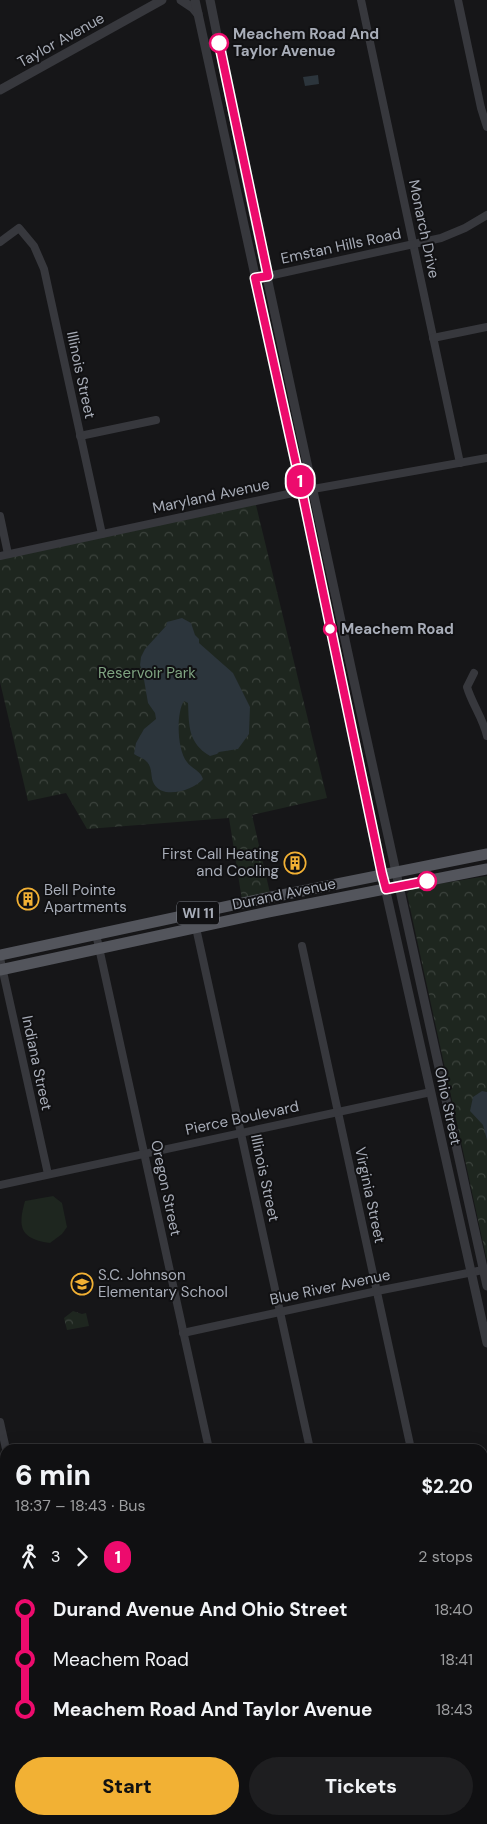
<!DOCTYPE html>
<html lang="en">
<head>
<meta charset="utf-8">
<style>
	:root { --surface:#101012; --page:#1e1e20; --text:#f1f3f6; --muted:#9c9d9f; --line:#303032; --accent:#f2b134 }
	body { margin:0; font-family:"DM Sans",sans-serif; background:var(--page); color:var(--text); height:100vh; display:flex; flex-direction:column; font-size:19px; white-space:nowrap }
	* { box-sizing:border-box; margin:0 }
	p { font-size:16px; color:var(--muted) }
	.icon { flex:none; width:28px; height:28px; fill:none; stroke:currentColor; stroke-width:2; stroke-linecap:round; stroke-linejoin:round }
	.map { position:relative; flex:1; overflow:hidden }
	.sheet { position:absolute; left:0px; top:1444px; width:488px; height:381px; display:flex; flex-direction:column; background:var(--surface); border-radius:15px 15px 0 0; box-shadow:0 5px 20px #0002,0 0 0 1px var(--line) }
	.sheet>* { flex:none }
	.badge { padding:0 10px; border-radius:16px; font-size:18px; line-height:32px }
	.map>.badge { position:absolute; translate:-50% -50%; box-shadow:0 0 0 2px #fff }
	.legs { display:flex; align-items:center; gap:8px; height:55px; padding:0 15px; font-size:16px }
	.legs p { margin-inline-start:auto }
	.summary { display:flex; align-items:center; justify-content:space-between; height:85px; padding:0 15px }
	h1 { font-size:28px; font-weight:800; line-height:38px }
	.button { display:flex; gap:10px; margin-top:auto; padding:10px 15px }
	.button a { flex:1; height:58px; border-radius:30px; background:var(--accent); color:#111; font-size:20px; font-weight:800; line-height:58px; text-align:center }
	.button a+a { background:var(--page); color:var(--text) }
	ul { padding:0 15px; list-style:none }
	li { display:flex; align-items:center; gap:18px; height:50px; font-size:19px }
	li i { display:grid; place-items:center; width:8px; height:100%; margin:0 6px; background:currentColor }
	li i::after { content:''; width:12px; height:12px; margin:-6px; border:4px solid; border-radius:50%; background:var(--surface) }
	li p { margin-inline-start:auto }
	li:first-child i { background:linear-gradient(#0000 50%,currentColor 0) }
	li:last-child i { background:linear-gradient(currentColor 50%,#0000 0) }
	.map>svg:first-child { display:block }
	.park { fill:url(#park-crowns) }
	.garden { fill:#1e261f }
	.water { fill:#2c353c }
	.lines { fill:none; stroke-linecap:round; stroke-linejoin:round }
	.minor { stroke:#37383d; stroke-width:8 }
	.tertiary { stroke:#37383d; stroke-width:9 }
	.primary { stroke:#53555c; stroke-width:11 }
	.line-1-casing { stroke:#fff; stroke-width:11 }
	.line-1 { stroke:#ed0b6d; stroke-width:8 }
	.stop-1-dot { fill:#fff; stroke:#ed0b6d; stroke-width:2.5 }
	.labels { text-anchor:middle; stroke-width:4; stroke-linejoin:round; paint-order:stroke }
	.shield { fill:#111113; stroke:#7b7e86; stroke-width:1 }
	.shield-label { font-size:14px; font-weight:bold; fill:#a8adb8 }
	.stop-label { font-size:15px; font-weight:bold; fill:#a8adb8; stroke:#111113; text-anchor:start }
	.street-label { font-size:15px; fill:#a8adb8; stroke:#111113 }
	.park-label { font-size:15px; fill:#7fa381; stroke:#111113 }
	.poi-label { font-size:15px; fill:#a8adb8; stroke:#111113; text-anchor:start }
</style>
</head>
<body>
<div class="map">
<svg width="487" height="1824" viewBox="0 0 487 1824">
	<defs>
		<pattern id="park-crowns" width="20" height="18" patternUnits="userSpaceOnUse" patternTransform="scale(1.25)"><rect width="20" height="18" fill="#1e261f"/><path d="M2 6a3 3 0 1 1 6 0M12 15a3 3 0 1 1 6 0" fill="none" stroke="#3c433d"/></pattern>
	</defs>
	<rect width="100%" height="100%" fill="#161618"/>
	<g class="park">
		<path d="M255,501L327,798L252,815L270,893L242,900L229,818L87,829L66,793L28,801L0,682V556Z"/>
		<path d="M487,876V1261L407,894L410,890L414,888Z"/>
		<path d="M73,1311L82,1314L86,1313L89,1326L67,1330L64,1318Z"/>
	</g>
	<path class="garden" d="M53,1196L62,1203L67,1227L62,1234L50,1243C21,1239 17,1228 25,1201Z"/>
	<g class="water">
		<path d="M318,75L319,84L305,86L303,77Z"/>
		<path d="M182,618L191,623L195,635L199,639V643L233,673L250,707L249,734L238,749L219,752L217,754L210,756C188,743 189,726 188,703L184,701C176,713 177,750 187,762C191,768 201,771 203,779C194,790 163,800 154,784C150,778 153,768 147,762C144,758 138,757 134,754L136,743L144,729L156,719L155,713L148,703L143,674L140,665L141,657L145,649L166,626L167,622Z"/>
		<path d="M482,1091L487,1092V1140L483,1125L470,1111L473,1097Z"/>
	</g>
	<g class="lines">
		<g class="minor">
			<path d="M361,0L460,463"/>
			<path d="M458,0L481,108L487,127"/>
			<path d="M0,242L19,228L34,246L44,269L102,534"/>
			<path d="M255,279L441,238L465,228L487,215"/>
			<path d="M433,338L487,327"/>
			<path d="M80,436L156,420"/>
			<path d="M0,516L8,554"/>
			<path d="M0,556L302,491L487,458"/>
			<path d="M474,673L467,687C472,704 483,718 487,736"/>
			<path d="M193,914L310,1449"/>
			<path d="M96,934L209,1449"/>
			<path d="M302,946L411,1449"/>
			<path d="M0,958L48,1174"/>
			<path d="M0,1185L431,1092"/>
			<path d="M183,1333L377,1291L483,1270"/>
			<path d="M0,1422L6,1449"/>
			<path d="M482,1489L487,1488"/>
			<path d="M0,1595L5,1594"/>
			<path d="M86,1820L87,1824"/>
			<path d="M188,1820L189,1824"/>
		</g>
		<g class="tertiary">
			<path d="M181,0L193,8L198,14"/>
			<path d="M195,0L302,491L382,874L487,1343"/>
			<path d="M210,0L248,189L352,672L487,1286"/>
			<path d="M0,90L162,0"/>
			<path d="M482,1666L487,1665"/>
			<path d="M0,1772L5,1771"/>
		</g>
		<g class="primary">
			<path d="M0,955L257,900L487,854"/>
			<path d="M0,970L268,912L487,869"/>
		</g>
	</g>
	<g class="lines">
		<g class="line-1-casing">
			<path id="line-1" d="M219,43L268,276L255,278L302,491L382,874L386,889L427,881"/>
		</g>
		<use href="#line-1" class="line-1"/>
	</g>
	<defs>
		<g id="building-ring" transform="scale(1.125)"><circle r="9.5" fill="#111113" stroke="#f2b134" stroke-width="1.5"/><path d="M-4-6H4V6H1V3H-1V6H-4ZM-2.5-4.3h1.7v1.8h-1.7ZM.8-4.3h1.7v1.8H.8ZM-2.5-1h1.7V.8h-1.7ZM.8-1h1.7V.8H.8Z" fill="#f2b134"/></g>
		<g id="school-ring" transform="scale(1.125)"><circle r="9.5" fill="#111113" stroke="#f2b134" stroke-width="1.5"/><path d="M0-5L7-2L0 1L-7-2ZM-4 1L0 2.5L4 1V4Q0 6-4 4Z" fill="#f2b134"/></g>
	</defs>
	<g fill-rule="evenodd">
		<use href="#building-ring" x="295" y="863"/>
		<use href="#building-ring" x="28" y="899"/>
		<use href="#school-ring" x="82" y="1284"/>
	</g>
	<g class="stop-1-dot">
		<circle cx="219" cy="43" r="9"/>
		<circle cx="330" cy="629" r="6"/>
		<circle cx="427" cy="881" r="9"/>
	</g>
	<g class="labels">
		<rect class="shield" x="177" y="901.5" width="42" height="23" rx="4"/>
		<g class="shield-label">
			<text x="198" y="918">WI 11</text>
		</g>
		<g class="stop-label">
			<text x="233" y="39">Meachem Road And<tspan x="233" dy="17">Taylor Avenue</tspan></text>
			<text x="341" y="634">Meachem Road</text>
		</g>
		<g class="street-label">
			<text transform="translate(61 40) rotate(-29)" y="5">Taylor Avenue</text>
			<text transform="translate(424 229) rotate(78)" y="5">Monarch Drive</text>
			<text transform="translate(341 246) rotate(-12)" y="5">Emstan Hills Road</text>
			<text transform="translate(81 375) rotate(78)" y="5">Illinois Street</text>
			<text transform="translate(211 496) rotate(-12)" y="5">Maryland Avenue</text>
			<text transform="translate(284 894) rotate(-12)" y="5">Durand Avenue</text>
			<text transform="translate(37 1063) rotate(78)" y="5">Indiana Street</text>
			<text transform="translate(448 1106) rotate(78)" y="5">Ohio Street</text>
			<text transform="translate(242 1118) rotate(-12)" y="5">Pierce Boulevard</text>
			<text transform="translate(265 1178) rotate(78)" y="5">Illinois Street</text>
			<text transform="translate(166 1188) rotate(78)" y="5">Oregon Street</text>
			<text transform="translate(370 1195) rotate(78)" y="5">Virginia Street</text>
			<text transform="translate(330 1287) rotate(-12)" y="5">Blue River Avenue</text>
		</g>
		<g class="park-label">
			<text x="147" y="678">Reservoir Park</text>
		</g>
		<g class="poi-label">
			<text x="279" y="859" text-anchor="end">First Call Heating<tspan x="279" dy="17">and Cooling</tspan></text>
			<text x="44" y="895">Bell Pointe<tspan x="44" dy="17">Apartments</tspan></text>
			<text x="98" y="1280">S.C. Johnson<tspan x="98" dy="17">Elementary School</tspan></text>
		</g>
	</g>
</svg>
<b class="badge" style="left:300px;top:481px;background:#ed0b6d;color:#fff">1</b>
<section class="sheet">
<div class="summary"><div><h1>6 min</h1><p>18:37 – 18:43 · Bus</p></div><b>$2.20</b></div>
<div class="legs"><svg class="icon" aria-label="walk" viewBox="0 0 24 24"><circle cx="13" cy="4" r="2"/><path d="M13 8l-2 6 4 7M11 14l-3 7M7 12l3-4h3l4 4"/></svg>3<svg class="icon" aria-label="forward" viewBox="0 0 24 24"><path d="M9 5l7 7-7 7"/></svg><b class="badge" style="background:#ed0b6d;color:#fff">1</b><p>2 stops</p></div>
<ul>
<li><i style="color:#ed0b6d"></i><b>Durand Avenue And Ohio Street</b><p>18:40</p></li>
<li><i style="color:#ed0b6d"></i><span>Meachem Road</span><p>18:41</p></li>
<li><i style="color:#ed0b6d"></i><b>Meachem Road And Taylor Avenue</b><p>18:43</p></li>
</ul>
<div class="button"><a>Start</a><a>Tickets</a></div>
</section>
</div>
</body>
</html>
